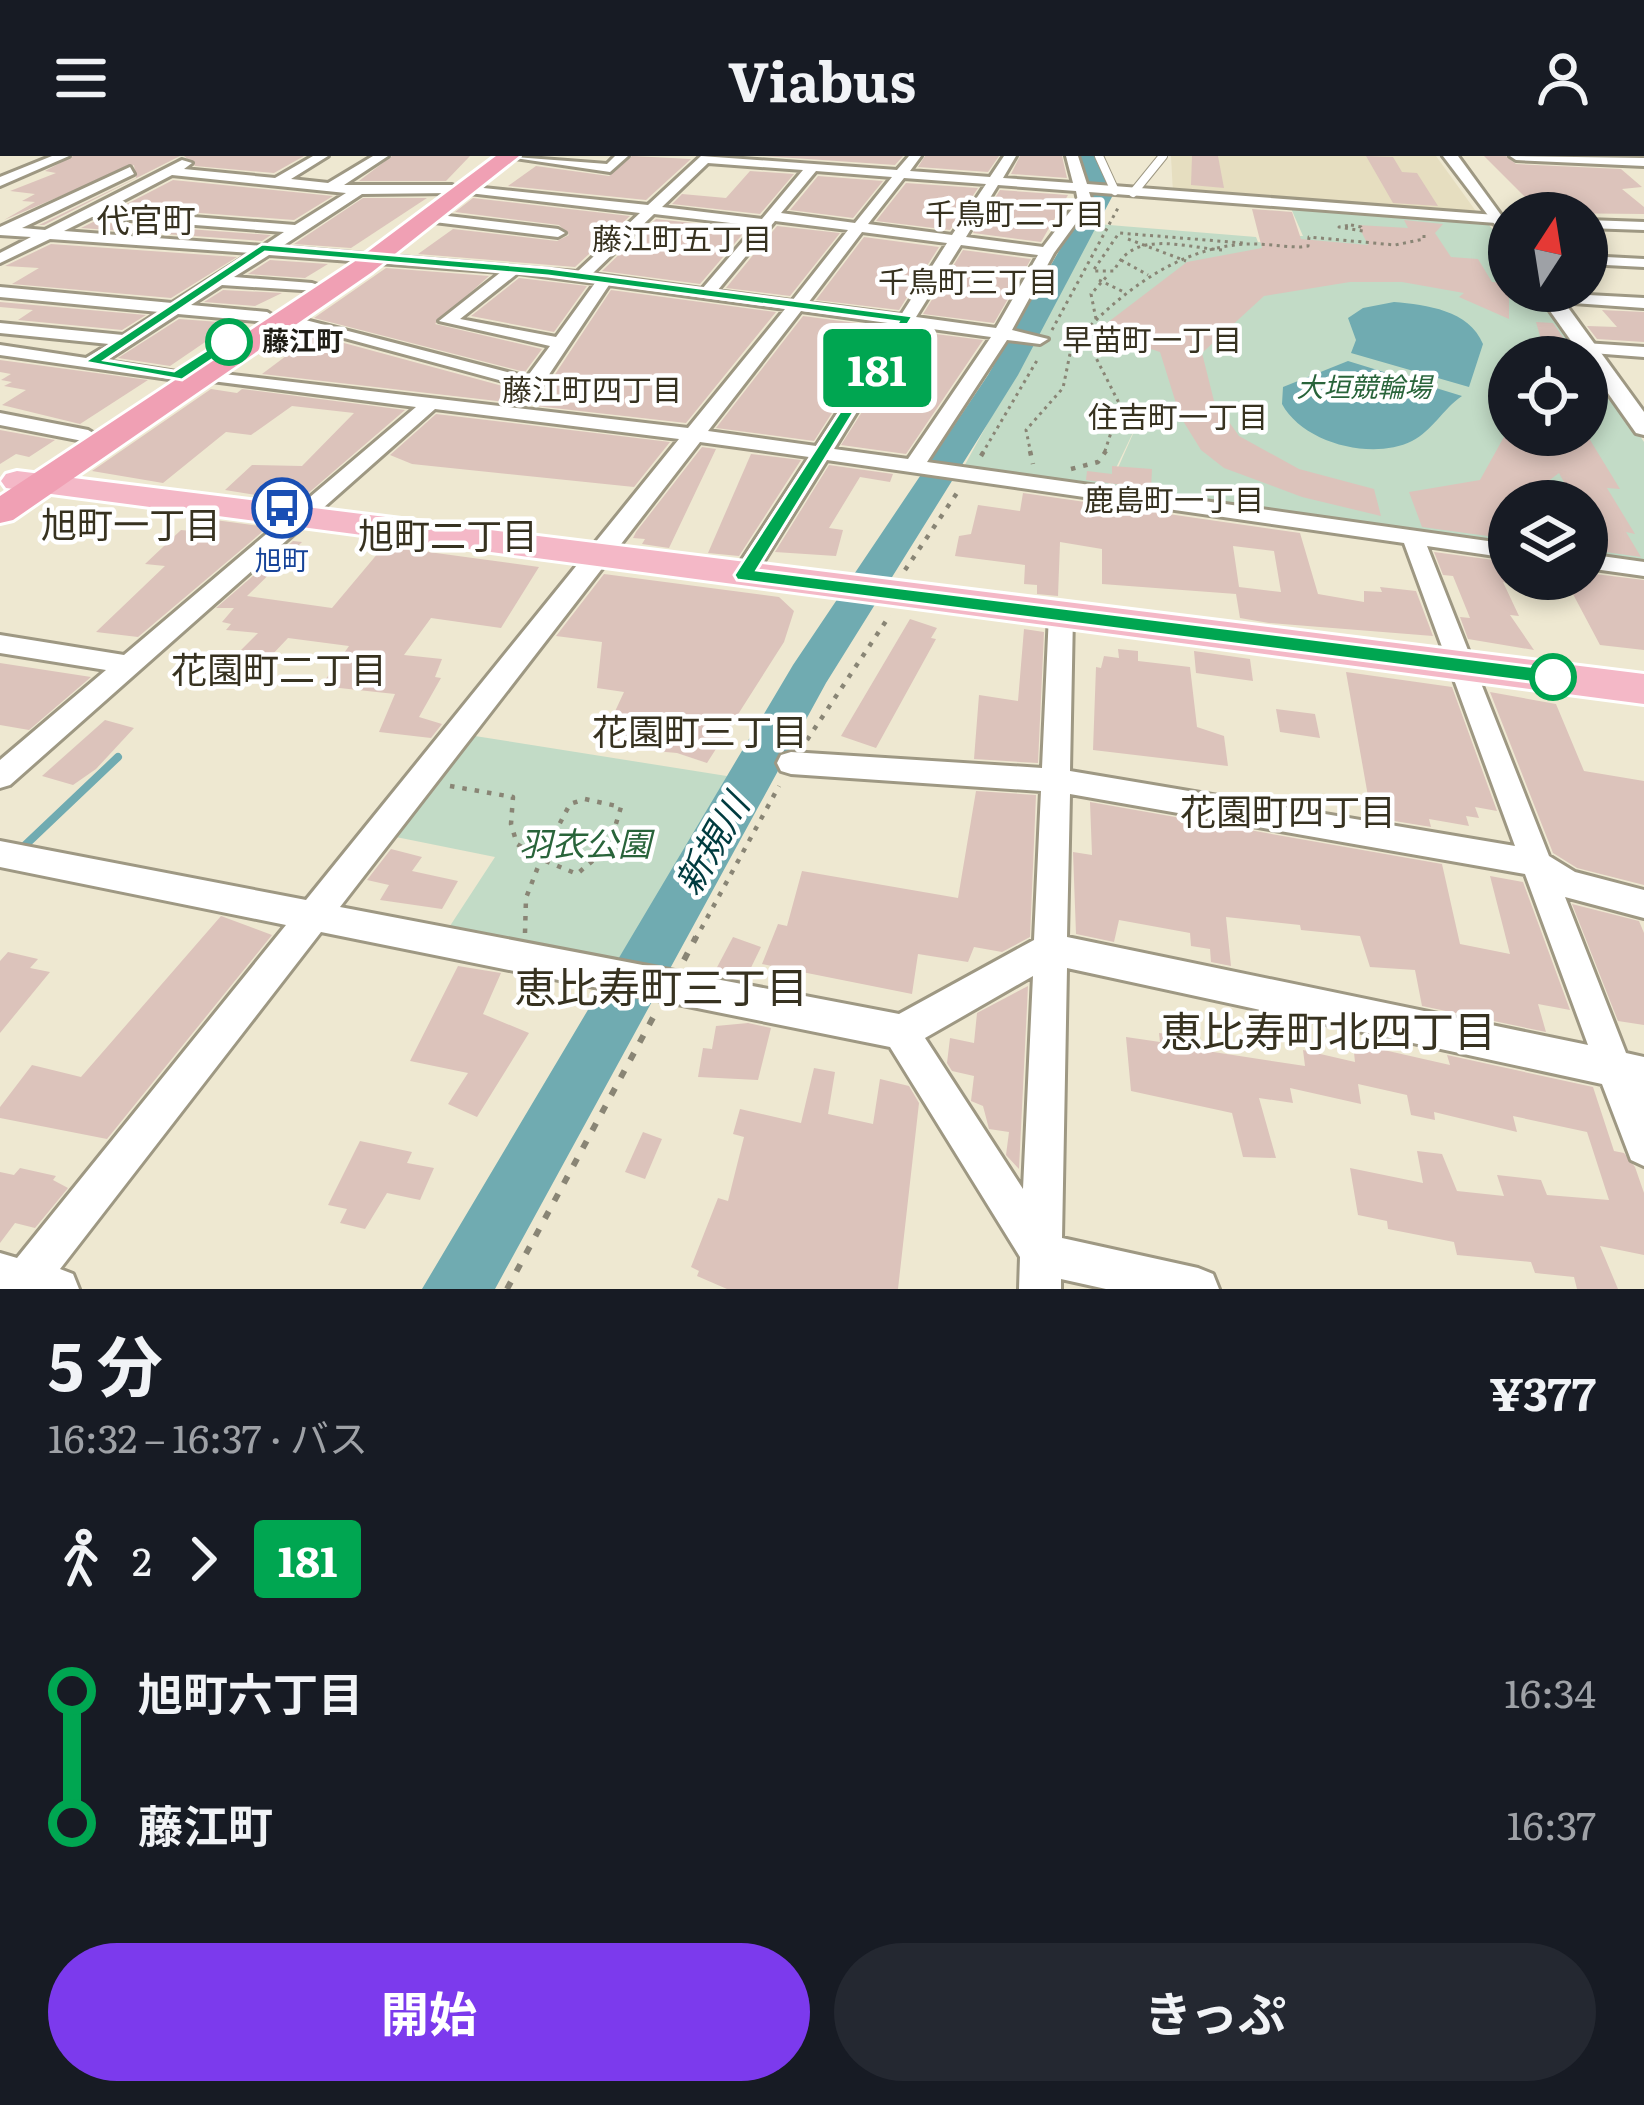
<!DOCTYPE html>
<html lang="ja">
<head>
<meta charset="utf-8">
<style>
	:root { --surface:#171b24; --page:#242831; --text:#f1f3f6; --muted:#9ea1a6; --accent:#7c3aed }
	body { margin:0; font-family:Literata,"Noto Sans JP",serif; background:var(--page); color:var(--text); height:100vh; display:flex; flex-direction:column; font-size:45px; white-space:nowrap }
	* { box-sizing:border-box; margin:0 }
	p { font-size:39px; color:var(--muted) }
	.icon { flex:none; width:66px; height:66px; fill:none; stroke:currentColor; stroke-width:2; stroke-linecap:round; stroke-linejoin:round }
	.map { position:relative; height:1133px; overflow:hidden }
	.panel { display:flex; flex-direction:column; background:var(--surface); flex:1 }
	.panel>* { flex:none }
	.badge { padding:0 24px; border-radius:9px; font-size:42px; line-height:78px }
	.needle { width:78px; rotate:12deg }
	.buttons { position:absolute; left:1488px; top:36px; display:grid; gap:24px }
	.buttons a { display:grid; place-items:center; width:120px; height:120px; border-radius:50%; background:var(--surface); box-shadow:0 6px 18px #0003; font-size:60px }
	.map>.badge { position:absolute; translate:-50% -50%; box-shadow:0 0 0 6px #fff }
	.legs { display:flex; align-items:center; gap:18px; height:132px; padding:0 48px; font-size:39px }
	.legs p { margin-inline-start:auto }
	.headline { display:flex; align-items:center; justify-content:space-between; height:204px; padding:0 48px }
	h1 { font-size:66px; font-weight:700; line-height:90px }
	.primary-button { display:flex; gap:24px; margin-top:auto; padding:24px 48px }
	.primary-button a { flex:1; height:138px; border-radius:72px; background:var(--accent); color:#fff; font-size:48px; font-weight:700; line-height:138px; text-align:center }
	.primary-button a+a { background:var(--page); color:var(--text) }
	ul { padding:0 48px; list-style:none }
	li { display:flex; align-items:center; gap:42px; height:132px; font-size:45px }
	li i { display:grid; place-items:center; width:18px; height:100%; margin:0 15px; background:currentColor }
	li i::after { content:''; width:30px; height:30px; margin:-15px; border:9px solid; border-radius:50%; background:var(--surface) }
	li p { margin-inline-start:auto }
	li:first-child i { background:linear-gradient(#0000 50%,currentColor 0) }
	li:last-child i { background:linear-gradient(currentColor 50%,#0000 0) }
	header { display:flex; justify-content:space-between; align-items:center; height:156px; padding:0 48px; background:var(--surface); font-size:54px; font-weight:700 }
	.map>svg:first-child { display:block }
	.built { fill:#e6dec0 }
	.green { fill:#c2dbc6 }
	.water { fill:#70abb1 }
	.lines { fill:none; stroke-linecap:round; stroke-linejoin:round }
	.stream { stroke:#70abb1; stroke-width:8 }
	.river { fill:#70abb1; fill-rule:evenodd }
	.building { fill:#dcc3bb; fill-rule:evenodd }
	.service-casing { stroke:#9e9883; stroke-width:10 }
	.minor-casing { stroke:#9e9883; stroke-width:6 }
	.tertiary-casing { stroke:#9e9883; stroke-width:6 }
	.primary-casing { stroke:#fff; stroke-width:6 }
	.trunk-casing { stroke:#fff; stroke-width:6 }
	.path-far2 { stroke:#898575; stroke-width:3; stroke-dasharray:3 4.5; stroke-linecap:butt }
	.path-far1 { stroke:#898575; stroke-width:4.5; stroke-dasharray:4.5 8; stroke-linecap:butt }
	.path { stroke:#898575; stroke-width:6; stroke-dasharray:8 12; stroke-linecap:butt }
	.service { stroke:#fff; stroke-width:8 }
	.minor { fill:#fff; fill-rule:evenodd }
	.tertiary { fill:#fff; fill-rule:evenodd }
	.primary { fill:#f4b8c7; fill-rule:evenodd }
	.trunk { fill:#f0a0b4; fill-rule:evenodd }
	.line-1 { fill:#00a651; stroke:#fff; stroke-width:3 }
	.stop-1-dot { fill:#fff; stroke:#00a651; stroke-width:6 }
	.labels { text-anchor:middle; stroke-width:9; stroke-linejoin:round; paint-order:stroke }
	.far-stop-label { font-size:27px; font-weight:bold; fill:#201e16; stroke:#fff; text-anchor:start }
	.far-park-label { font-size:27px; font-style:italic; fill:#29643a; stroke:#fff }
	.far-transit-label { font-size:27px; fill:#164399; stroke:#fff }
	.far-neighbourhood-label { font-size:30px; fill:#373220; stroke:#fff }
	.far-quarter-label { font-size:33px; fill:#373220; stroke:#fff }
	.park-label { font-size:33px; font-style:italic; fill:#29643a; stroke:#fff }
	.neighbourhood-label { font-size:36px; fill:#373220; stroke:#fff }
	.water-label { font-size:36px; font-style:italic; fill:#003b3f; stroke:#fff }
	.near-neighbourhood-label { font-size:42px; fill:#373220; stroke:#fff }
</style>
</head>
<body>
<header><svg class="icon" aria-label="menu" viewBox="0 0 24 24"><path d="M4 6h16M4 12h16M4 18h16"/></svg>Viabus<svg class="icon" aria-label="person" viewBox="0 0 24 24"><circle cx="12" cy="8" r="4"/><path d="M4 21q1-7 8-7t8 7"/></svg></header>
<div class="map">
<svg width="1644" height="1133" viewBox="0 0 1644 1133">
	<rect width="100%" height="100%" fill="#eee8d1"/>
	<path class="built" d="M1171,0H1436L1478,58L1173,37Z"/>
	<g class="green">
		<path d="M1290,50L1484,63C1509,92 1509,97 1509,135H1539L1587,201H1509V279H1587V201L1644,286V413L1587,405V345H1509V395L1106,339L1140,262L1104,337L961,316L1097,68L1256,81L1258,86L1293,90L1291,80H1303Z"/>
		<path d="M475,580L733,621L617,805L448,773L495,701L391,680Z"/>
	</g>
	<g class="water">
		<path d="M1394,146C1427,149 1469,154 1483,188L1469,231L1351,197L1356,184L1348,162L1363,152Z"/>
		<path d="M1348,205L1462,240C1443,253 1432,275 1412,285C1372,305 1303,287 1282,248L1283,231Z"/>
	</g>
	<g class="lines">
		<path class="stream" d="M19,695L118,601"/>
		<path class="river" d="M1076,0H1096L1113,39L1018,219L826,527L495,1133H422L793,509L988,219L1091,39Z"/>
	</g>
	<g class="building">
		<path d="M73,0H180L44,69H39L136,22L134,9L4,64L35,46L22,45L35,38L10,35L56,17L45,15Z"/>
		<path d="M184,0H304L274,17L195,10Z"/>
		<path d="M392,0H470L446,25H359Z"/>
		<path d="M632,0L691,3L646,44L508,30L536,10L609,20Z"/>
		<path d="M764,0H903L895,9Z"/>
		<path d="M925,0H999L988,16L918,11Z"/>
		<path d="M1020,0H1062L1067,22L1011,18Z"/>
		<path d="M1192,0H1218L1224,32L1191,29Z"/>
		<path d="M1366,0L1393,1L1402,16L1417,17L1438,50L1393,47Z"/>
		<path d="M1484,0H1506L1516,8L1621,13L1642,31L1622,33L1644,51V58L1541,57Z"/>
		<path d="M750,15L794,18L760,58L672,48L682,38L726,42Z"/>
		<path d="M818,20L883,25L853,62L790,54Z"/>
		<path d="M173,24L333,40L294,64L121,51Z"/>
		<path d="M906,27L978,32L950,74L876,65Z"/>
		<path d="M1000,34L1068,39L1041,86L973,77Z"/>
		<path d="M363,42H427L351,92L294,88Z"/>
		<path d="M473,42L630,60L575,111L418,98L453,73L557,85L569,79L559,69L455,56Z"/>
		<path d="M1252,53L1292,56L1301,83L1368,89L1358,69L1408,72L1404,64L1443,68L1435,77L1451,101L1478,103L1492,126L1509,127V163L1459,141L1464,137L1402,126H1350L1264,140L1202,197L1214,245L1239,280L1299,313L1374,333L1381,360L1302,341L1224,312L1201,294L1180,260L1160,196L1102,177L1109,172L1103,170L1187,106L1262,92Z"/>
		<path d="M656,63L747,73L700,128L602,115Z"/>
		<path d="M93,66L271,79L262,85L81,72Z"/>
		<path d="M777,70L840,77L790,140L726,132Z"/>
		<path d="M864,81L939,91L899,154L816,144Z"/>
		<path d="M51,88L237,101L171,142L12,128L39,112L5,110Z"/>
		<path d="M963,94L1031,103L994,167L923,158Z"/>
		<path d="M270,104L328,108L305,122L248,118Z"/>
		<path d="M386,112L489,120L435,168L542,193L525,216L314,162Z"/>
		<path d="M519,122L587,130L554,176L471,160Z"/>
		<path d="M223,134L282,137L255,150L204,146Z"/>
		<path d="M611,134L776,156L686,267L527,249L544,235Z"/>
		<path d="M0,146L146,159L122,174L18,164L33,154L0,151Z"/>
		<path d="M1602,154L1644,156V186L1597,183L1587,170L1617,171Z"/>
		<path d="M803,160L887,171L814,285L716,272Z"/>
		<path d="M179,163L233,167L170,210L118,202Z"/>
		<path d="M1536,166L1553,167L1577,201H1546Z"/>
		<path d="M296,174L514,233L509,242L514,247L262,218L290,197L267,194Z"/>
		<path d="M912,175L983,184L906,298L841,289L874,237L909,244L929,206L897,200Z"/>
		<path d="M0,204L148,224L80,268L2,249L26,234L4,230L12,226L1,224L11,218L0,216Z"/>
		<path d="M211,233L237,237L242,233L405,254L298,346L225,334L252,309L302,310L354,257L292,250L251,279L226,276L163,327L92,315Z"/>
		<path d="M436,258L670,286L634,331L412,308L390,299Z"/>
		<path d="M0,274L55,284L29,301L16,298L0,308Z"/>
		<path d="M1505,279H1587L1620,333L1607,332L1635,378L1626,376L1641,401L1598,395L1587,375V345H1574L1559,317L1527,341L1509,345V383L1422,371L1409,336L1480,324Z"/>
		<path d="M702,291L716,293L669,392L642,388L645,383L633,382L636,376Z"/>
		<path d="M751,298L801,304L739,400L708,397Z"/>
		<path d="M829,309L893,318L890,326L860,321L829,372L843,374L836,400L775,396Z"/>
		<path d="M1112,310L1152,313L1151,333L1086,324L1087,315L1112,318Z"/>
		<path d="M1023,337L1300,377L1318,438L1364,446V435L1382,436L1380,431L1416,435L1433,480L1269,467L1240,462L1236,438L1102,428V393L1060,386L1058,440L1037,438V429L1024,428L1025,409L955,400L959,380L971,378L978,349L1020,355ZM1233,390L1274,395L1281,436L1239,431Z"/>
		<path d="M215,364L268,371L138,481L96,476L165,410L145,408L181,374L202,376Z"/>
		<path d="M293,385L302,386L247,440L332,452L384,390L539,411L501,472L431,462L404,499L442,503L435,521L441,522L419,561L442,568L431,582L379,576L395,538L321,530L349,490L288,482L270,501L241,494L258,477L226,474L231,468L222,466L234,452H216Z"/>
		<path d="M1434,396L1509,406V427L1503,426L1519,460L1510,459L1534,494L1468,483L1460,461L1470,462L1453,420L1443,419Z"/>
		<path d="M1587,417L1644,424V494L1600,489L1565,423H1587Z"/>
		<path d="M604,418L779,441L794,455L784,486L707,607L677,597L599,590L624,536L597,532L602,486L556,480Z"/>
		<path d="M910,463L937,472L931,482L936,483L876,592L841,580Z"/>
		<path d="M1024,473L1044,476L1038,607L974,603L979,539L1018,545Z"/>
		<path d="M1118,493L1138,495V505L1190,511L1197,571L1224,580L1228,610L1093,594L1096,511L1101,512L1104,500L1119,502Z"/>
		<path d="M1194,495L1250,503L1253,525L1196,517Z"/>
		<path d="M0,507L91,521L29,574L0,569Z"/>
		<path d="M1346,516L1452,531L1497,655L1475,651L1479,662L1466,660L1469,670L1429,663L1431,671L1364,660L1371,657Z"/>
		<path d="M1490,536L1556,548L1584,615L1644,625V729L1577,712L1553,697Z"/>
		<path d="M1276,553L1315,558L1320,582L1280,576Z"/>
		<path d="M105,564L134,572L96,613L73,629L42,620Z"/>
		<path d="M976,635L1036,639L1030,781L1002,796L974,791L968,806L918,798L912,838L762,808L778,768L787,770L802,715L958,742Z"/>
		<path d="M1090,646L1442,708L1460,788L1510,798L1490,720L1523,726L1570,854L1538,848L1546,876L1422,850L1415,814L1370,811L1360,780L1301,774L1300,769L1226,761L1231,810L1211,806L1210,793L1191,790L1190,777L1119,764L1114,786L1076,778L1073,696L1092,699Z"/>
		<path d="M391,693L422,701L412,715L458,725L442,753L380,744L389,729L367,724Z"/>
		<path d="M1572,748L1639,765L1644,777V869L1618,865Z"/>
		<path d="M221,760L272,779L107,983L0,962V951L32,909L81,921Z"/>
		<path d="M733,781L761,791L745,824L714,817Z"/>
		<path d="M8,796L38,803L30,812L50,816L0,877V805Z"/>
		<path d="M458,810L501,817L483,858L529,877L477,961L448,948L468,917L410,905Z"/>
		<path d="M1028,830L1019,1013L1006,999L1009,976L989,973L983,950L971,945L974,920L952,915L947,907L950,882L974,887L977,857Z"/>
		<path d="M748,867L771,872L758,924L698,921L703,892L712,893L716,870Z"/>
		<path d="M1159,877L1183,880L1184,889L1207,895L1305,910L1303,894L1355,906L1353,887L1450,909L1447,899L1593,931L1614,995L1624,997L1635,1011L1644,1037V1099L1600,1090L1618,1133H1577L1574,1121L1535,1117L1531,1106L1457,1099L1454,1086L1388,1073L1387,1065L1358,1059L1350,1012L1423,1027L1417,995L1442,998L1457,1035L1504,1040L1497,1019L1541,1024L1547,1039L1609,1044L1587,976L1513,960L1517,976L1434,956L1435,964L1411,959L1407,939L1358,928L1361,948L1290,932L1293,947L1259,942L1276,1002L1243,1001L1232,957L1131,935L1126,881L1160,886Z"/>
		<path d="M814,912L835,916L828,958L873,968L880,923L909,930L919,947L898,1133H727L697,1120L699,1115L691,1111L718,1042L728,1045L744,981L733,978L740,953L801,967Z"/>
		<path d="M643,976L662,983L645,1023L625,1016Z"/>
		<path d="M360,985L412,996L407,1007L434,1012L420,1044L387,1037L365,1073L340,1067L347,1053L328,1049Z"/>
		<path d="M20,1012L56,1020L53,1024L68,1032L35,1072L15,1067L0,1087V1016L14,1019Z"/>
	</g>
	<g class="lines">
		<g class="service-casing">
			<g id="service">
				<path d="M1099,0L1115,35"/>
				<path d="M1133,37L1163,0"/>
			</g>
		</g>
		<g class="minor-casing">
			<g id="minor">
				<path d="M52,0H69L0,30V21Z"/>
				<path d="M313,0H328L291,23L328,27L373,0H388L344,29H452L458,33L452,37L362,38L281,91L577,116L640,57L469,37L464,30L648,49L701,0L897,14L909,0H921L910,15L990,21L1004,0H1016L1003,22L1073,27L1066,0H1078L1087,28L1509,60V68L1089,36L1092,45L1054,97L1012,174L1048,183L1040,188L1007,184L927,306L1509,388V402L1427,390L1549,700L1575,716L1644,734V762L1565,741L1626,897L1644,901V1010L1631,1004L1602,928L1067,812L1062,1082L1198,1112L1213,1118L1219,1133H1106L1061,1123V1133H1019L1020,1101L890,891L321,776L60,1113L73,1118L79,1133H0V1097L17,1102L286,769L0,711V685L306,744L679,283L435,253L10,629L0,632V604L106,514L0,497V479L124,499L416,251L204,224L195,219L198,215L688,272L785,153L609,129L540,232L522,247L513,241L521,230L278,164L286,159L527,221L550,190L439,165L501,116L269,99L234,121L312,127L318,129V135L222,129L191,149L267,156L275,161L267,166L178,158L106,205L183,217V225L0,199V189L86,202L109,188L0,177V167L123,179L159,156L0,141V131L172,147L251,97L50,83L0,107V97L31,81L0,79V71L130,11L134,18L22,72L45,74L182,4L192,7L184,13L275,22ZM708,7L803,14L762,63L662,51ZM816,15L892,21L855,67L781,57ZM172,19L346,37L295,69L105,54ZM904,22L986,28L952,79L868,68ZM998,29L1076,35L1078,45L1043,91L966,81ZM654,58L756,70L702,133L592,118ZM92,61L284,76L263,90L64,75ZM775,65L848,74L792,145L717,135ZM862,76L947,87L901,159L808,147ZM961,89L1038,99L996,172L916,161ZM518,117L595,127L556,181L460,163ZM801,155L895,168L816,290L708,275ZM910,170L991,181L908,303L834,293ZM700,286L809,301L732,419L744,426L752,424L827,304L1404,387L1515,690L1070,615L1073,458L1061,450L1049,458L1042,612L791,596L781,599L777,607L781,615L791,618L1041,635L1034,784L899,858L340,751ZM1070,638L1525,718L1588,889L1067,781ZM1033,820L1023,1033L925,882Z"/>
				<path d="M502,0L607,8L615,0H628L610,16Z"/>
				<path d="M1510,0L1644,2V10L1516,4Z"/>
				<path d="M431,58L558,73L565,77L558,81L426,65Z"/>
				<path d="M1587,64L1644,66V74L1587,72Z"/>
				<path d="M1587,100L1644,103V111L1587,108Z"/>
				<path d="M1551,137L1644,142V152L1545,145L1543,142Z"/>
				<path d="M1585,187L1644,191V201L1579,196V188Z"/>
				<path d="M0,257L88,274L98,280L88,286L0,269Z"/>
				<path d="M1587,398L1644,406V420L1587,412Z"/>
			</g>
		</g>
		<g class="tertiary-casing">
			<g id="tertiary">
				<path d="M1443,0H1458L1509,70V87Z"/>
				<path d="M1536,135H1556L1644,256V279L1636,277Z"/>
			</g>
		</g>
		<g class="primary-casing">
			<path id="primary" d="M17,315L1644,518V548L6,332L1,325L6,318Z"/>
		</g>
		<g class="trunk-casing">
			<path id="trunk" d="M496,0H519L372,116L13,364L0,367V340L354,106Z"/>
		</g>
		<g class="path-far2">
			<path d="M1351,69L1361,71L1363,75L1339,71Z"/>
			<path d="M1128,83L1186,105"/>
			<path d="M1222,94C1182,91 1133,73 1114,115H1093L1119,77L1243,87"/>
			<path d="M1121,104L1148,119"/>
			<path d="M1099,124L1126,137"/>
			<path d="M1096,163L1091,138L1109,118"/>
			<path d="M1052,174L1118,52"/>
			<path d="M1060,186L1090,190L1120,249L1104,298"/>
			<path d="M1090,190L1087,173C1131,128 1188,88 1253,88C1269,88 1285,91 1301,91L1308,90L1309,81L1395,89L1424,83V75"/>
			<path d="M982,298L1039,201"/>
			<path d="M1031,298L1026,274L1063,232L1072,188"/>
		</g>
		<g class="path-far1">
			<path d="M1030,295L1033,308"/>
			<path d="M981,300L984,295"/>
			<path d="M1071,313L1098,306L1106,295"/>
			<path d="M905,414L959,334"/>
			<path d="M807,584L890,459"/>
			<path d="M450,630L513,641L511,668L517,688L541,703L526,742L525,777"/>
			<path d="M585,643L621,651L609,691L577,718L541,703L570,648Z"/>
			<path d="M695,784L779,630"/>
		</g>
		<g class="path">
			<path d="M684,804L696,781"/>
			<path d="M507,1133L656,856"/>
		</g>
		<use href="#service" class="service"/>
		<use href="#minor" class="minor"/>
		<use href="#tertiary" class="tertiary"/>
		<use href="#primary" class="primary"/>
		<use href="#trunk" class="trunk"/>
	</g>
	<path class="line-1" d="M262,88L548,112L913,160L757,414L1553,513L1564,521L1553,529L737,424L734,419L898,166L548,120L265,96L105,204L174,215L224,183H234V189L182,224L84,206Z"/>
	<defs>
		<g id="bus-ring" transform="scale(3)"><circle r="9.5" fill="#fff" stroke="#1a4fb4" stroke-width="1.5"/><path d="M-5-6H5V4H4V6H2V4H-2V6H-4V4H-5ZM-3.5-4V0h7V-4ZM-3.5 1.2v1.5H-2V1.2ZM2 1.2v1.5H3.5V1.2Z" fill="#1a4fb4"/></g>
	</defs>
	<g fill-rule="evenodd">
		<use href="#bus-ring" x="282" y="352"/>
	</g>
	<g class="stop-1-dot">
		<circle cx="229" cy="186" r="21"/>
		<circle cx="1553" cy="521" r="21"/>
	</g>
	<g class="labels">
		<g class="far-stop-label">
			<text x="262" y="195">藤江町</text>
		</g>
		<g class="far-park-label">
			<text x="1364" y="241">大垣競輪場</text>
		</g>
		<g class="far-transit-label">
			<text x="282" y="414">旭町</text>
		</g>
		<g class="far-neighbourhood-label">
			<text x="1015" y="69">千鳥町二丁目</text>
			<text x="682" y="94">藤江町五丁目</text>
			<text x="968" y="137">千鳥町三丁目</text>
			<text x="1152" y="195">早苗町一丁目</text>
			<text x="592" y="245">藤江町四丁目</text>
			<text x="1178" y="272">住吉町一丁目</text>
			<text x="1174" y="355">鹿島町一丁目</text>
		</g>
		<g class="far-quarter-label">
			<text x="146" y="76">代官町</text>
		</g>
		<g class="park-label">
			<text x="585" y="700">羽衣公園</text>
		</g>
		<g class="neighbourhood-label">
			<text x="131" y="382">旭町一丁目</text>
			<text x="448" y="393">旭町二丁目</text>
			<text x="279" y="527">花園町二丁目</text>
			<text x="700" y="589">花園町三丁目</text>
			<text x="1288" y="669">花園町四丁目</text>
		</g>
		<g class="water-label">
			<text transform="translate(712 688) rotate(-60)" y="13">新規川</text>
		</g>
		<g class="near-neighbourhood-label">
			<text x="661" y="847">恵比寿町三丁目</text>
			<text x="1328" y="891">恵比寿町北四丁目</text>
		</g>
	</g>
</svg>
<div class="buttons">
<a><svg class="needle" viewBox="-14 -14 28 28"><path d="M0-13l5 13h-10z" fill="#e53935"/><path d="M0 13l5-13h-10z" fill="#9ea1a6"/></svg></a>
<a><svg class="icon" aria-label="locate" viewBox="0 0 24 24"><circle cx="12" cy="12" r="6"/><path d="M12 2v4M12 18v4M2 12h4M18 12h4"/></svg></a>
<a><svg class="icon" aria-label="layers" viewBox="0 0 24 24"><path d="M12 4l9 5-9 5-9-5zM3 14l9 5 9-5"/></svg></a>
</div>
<b class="badge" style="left:877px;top:212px;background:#00a651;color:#fff">181</b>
</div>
<section class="panel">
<div class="headline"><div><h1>5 分</h1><p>16:32 – 16:37 · バス</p></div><b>¥377</b></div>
<div class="legs"><svg class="icon" aria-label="walk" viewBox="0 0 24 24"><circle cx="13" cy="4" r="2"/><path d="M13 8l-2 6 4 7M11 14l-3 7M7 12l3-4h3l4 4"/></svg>2<svg class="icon" aria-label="forward" viewBox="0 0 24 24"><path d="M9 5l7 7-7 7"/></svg><b class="badge" style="background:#00a651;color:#fff">181</b></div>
<ul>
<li><i style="color:#00a651"></i><b>旭町六丁目</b><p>16:34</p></li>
<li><i style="color:#00a651"></i><b>藤江町</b><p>16:37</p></li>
</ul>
<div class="primary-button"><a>開始</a><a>きっぷ</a></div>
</section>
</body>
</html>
